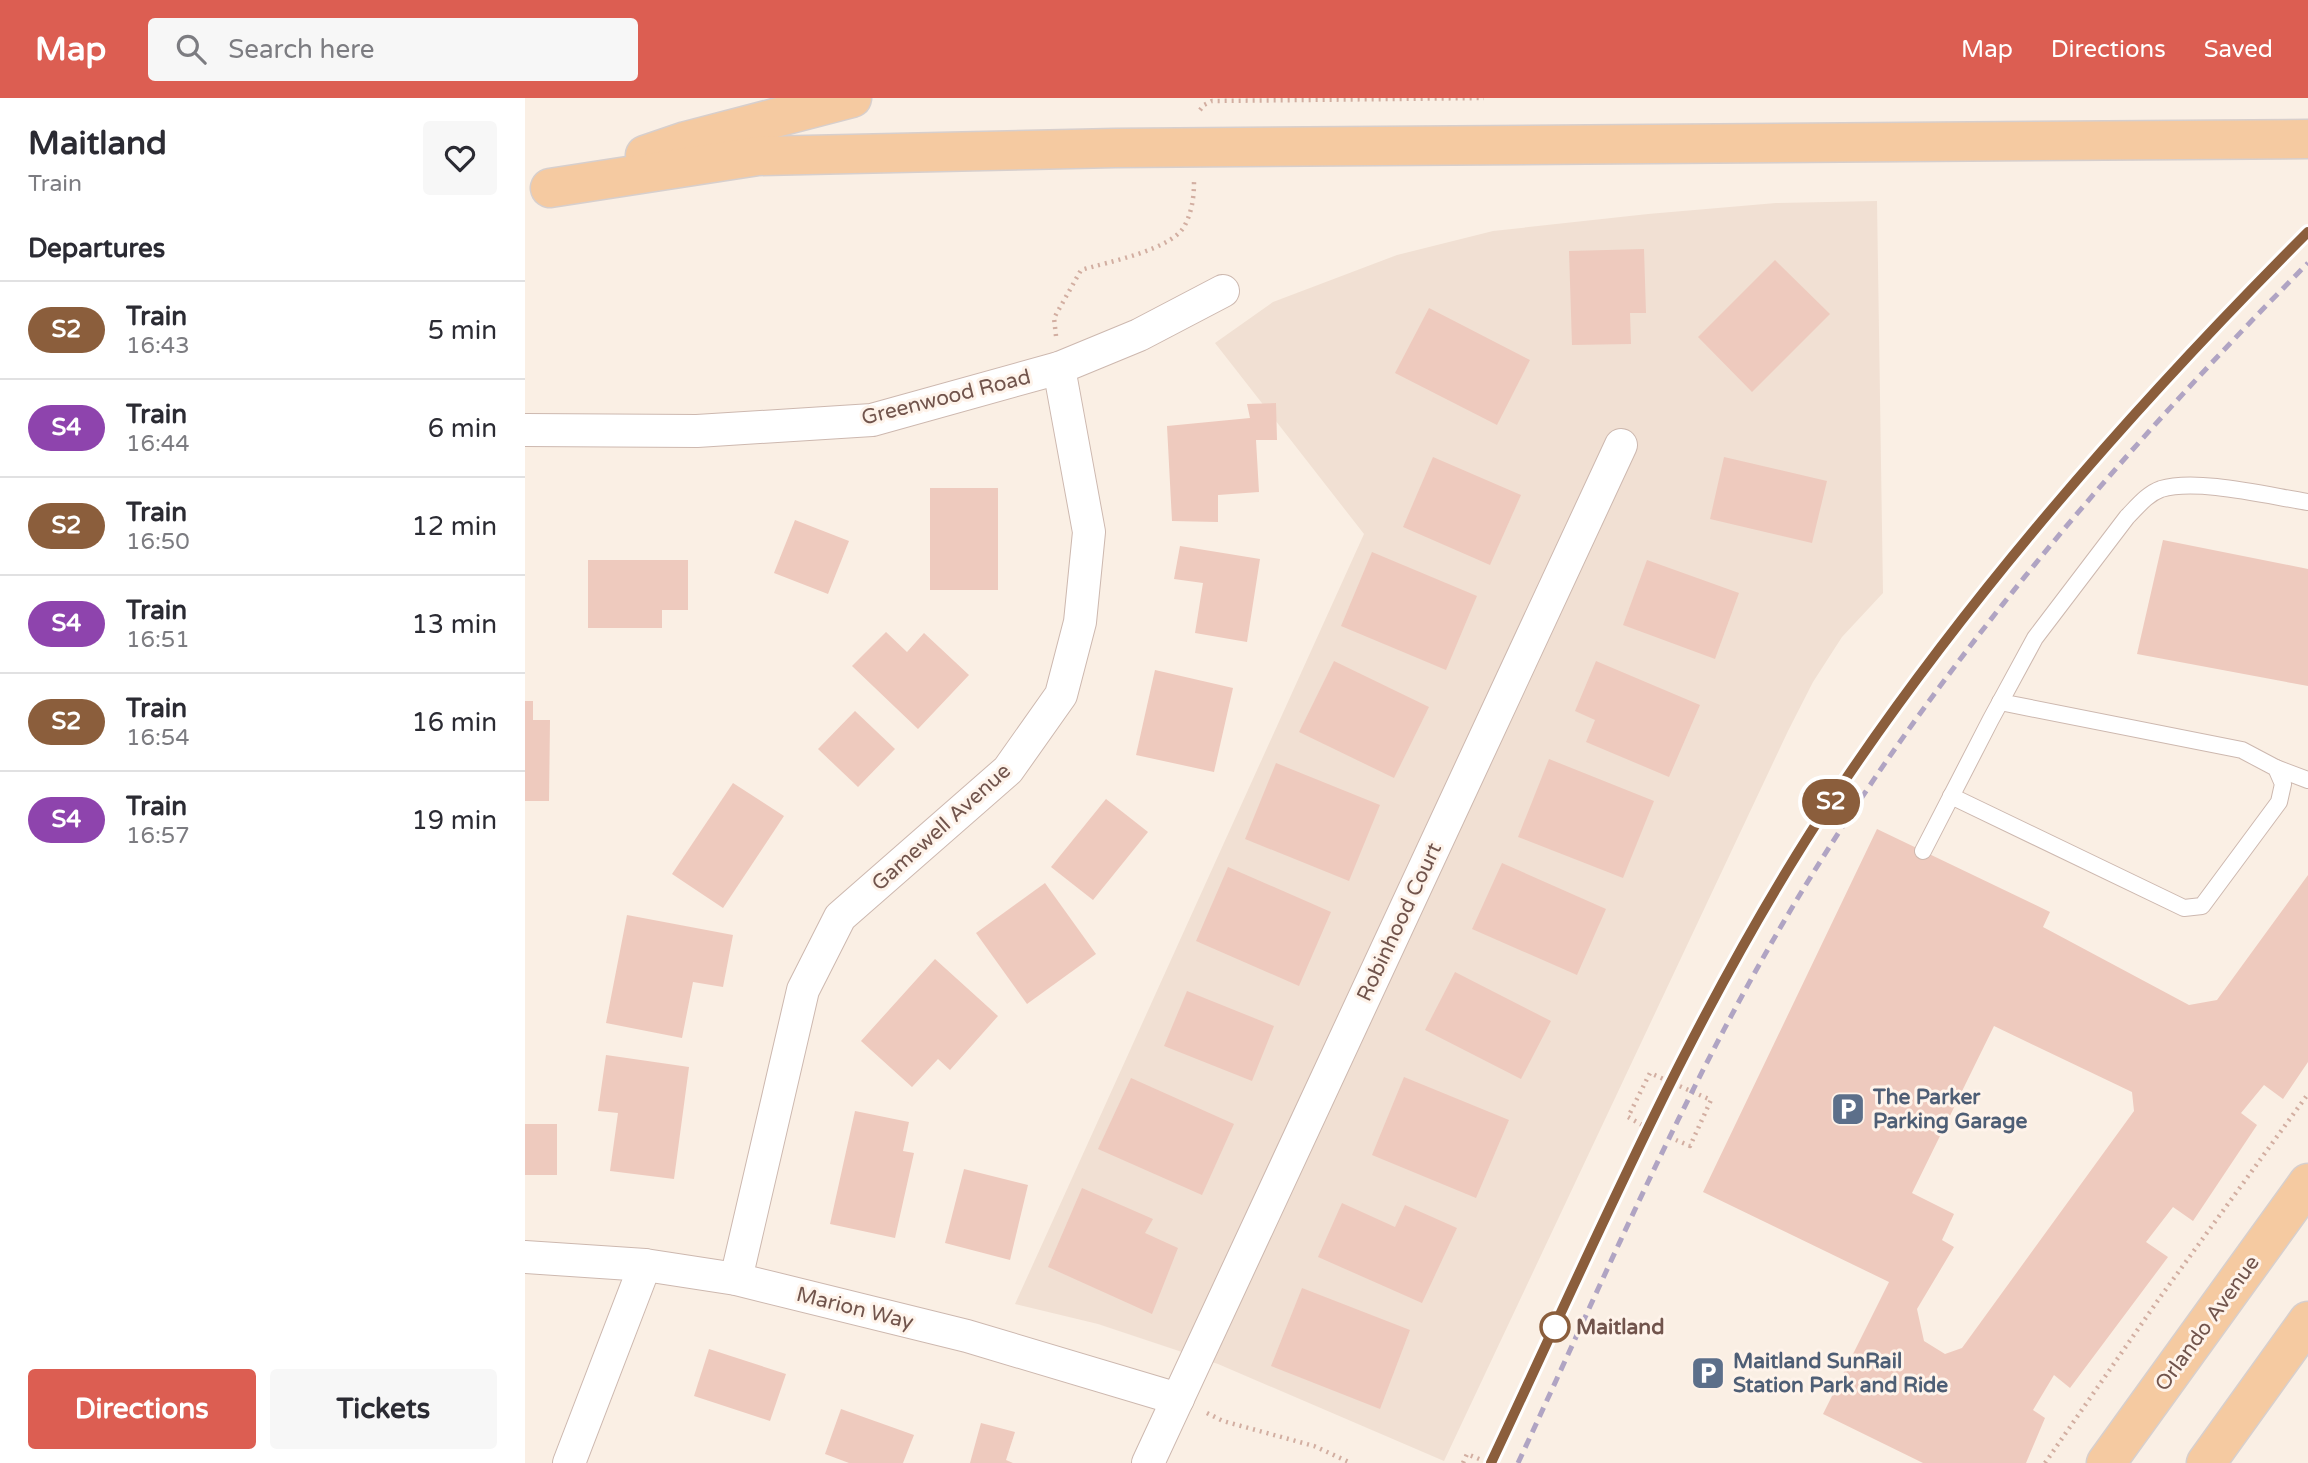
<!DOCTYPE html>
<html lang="en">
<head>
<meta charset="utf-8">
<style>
	:root { --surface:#fff; --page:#f7f7f7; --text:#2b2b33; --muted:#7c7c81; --line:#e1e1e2; --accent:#dc5e52 }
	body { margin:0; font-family:"Varela Round",sans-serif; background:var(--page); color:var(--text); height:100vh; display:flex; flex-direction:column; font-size:26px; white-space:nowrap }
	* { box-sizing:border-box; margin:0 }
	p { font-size:23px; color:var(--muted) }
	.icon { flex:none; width:38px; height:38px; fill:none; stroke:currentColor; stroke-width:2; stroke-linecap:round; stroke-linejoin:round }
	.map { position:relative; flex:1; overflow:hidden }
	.sheet { display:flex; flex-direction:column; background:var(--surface); width:525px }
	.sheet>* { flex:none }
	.badge { padding:0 14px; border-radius:23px; font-size:24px; line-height:46px }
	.map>.badge { position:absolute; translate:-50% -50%; box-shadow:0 0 0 4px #fff }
	h2 { padding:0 28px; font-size:26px; line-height:63px }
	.round { display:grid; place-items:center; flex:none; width:74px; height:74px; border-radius:7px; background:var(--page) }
	.summary { display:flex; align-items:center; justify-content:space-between; height:119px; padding:0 28px }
	h1 { font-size:33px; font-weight:700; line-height:52px }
	.cta { display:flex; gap:14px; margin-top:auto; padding:14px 28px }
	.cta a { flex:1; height:80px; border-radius:7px; background:var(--accent); color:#fff; font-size:28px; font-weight:700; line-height:80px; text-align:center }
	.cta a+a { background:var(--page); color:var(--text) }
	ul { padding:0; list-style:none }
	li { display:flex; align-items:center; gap:21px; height:98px; padding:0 28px; border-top:2px solid var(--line) }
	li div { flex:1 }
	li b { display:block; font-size:26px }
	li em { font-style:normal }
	li .badge { min-width:77px; font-weight:700; text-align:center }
	header { display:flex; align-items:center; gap:42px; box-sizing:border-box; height:98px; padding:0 35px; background:var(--accent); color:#fff }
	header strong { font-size:33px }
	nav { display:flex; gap:38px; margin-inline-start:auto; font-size:24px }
	.search { width:490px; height:63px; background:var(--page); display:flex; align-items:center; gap:18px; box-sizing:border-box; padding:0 24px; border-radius:7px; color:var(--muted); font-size:26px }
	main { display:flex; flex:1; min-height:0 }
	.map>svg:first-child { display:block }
	.residential { fill:#f1e0d3 }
	.building { fill:#eecabe; fill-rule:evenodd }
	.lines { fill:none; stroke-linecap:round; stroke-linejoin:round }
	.service-casing { stroke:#cdb8af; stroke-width:18 }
	.minor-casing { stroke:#cdb8af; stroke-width:34 }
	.primary-casing { stroke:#d7cfcd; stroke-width:41 }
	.path { stroke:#d2aea1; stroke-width:4.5; stroke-dasharray:2 5; stroke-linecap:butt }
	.service { stroke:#fff; stroke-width:16 }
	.minor { stroke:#fff; stroke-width:32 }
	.primary { stroke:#f5caa1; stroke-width:38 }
	.rail { stroke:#b0a4c3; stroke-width:5; stroke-dasharray:10 7; stroke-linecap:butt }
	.line-casing { stroke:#fff; stroke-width:16 }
	.line { stroke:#8b5e3c; stroke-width:10 }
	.stop-dot { fill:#fff; stroke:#8b5e3c; stroke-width:3.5 }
	.labels { text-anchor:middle; stroke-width:6; stroke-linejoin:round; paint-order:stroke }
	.street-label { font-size:21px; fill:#71544c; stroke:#fef3ea }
	.service-label { font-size:21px; font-weight:bold; fill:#4e5e75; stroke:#fef3ea; text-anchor:start }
	.stop-label { font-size:21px; font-weight:bold; fill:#71544c; stroke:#fef3ea; text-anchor:start }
</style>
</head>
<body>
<header>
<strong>Map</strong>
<div class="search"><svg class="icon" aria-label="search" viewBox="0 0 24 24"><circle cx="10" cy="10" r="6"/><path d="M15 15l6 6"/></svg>Search here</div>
<nav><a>Map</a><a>Directions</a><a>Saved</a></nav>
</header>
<main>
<section class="sheet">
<div class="summary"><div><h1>Maitland</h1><p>Train</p></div><a class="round"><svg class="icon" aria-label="heart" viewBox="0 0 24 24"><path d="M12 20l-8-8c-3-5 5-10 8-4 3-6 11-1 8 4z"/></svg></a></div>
<h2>Departures</h2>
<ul>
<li><span class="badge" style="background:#8b5e3c;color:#fff">S2</span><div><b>Train</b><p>16:43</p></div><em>5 min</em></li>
<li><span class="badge" style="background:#8e44ad;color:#fff">S4</span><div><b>Train</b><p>16:44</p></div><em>6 min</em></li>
<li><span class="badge" style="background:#8b5e3c;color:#fff">S2</span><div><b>Train</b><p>16:50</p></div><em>12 min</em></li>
<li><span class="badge" style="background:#8e44ad;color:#fff">S4</span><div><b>Train</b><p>16:51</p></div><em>13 min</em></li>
<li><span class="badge" style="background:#8b5e3c;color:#fff">S2</span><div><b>Train</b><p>16:54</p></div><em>16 min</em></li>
<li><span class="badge" style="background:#8e44ad;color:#fff">S4</span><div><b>Train</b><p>16:57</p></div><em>19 min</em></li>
</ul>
<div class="cta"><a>Directions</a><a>Tickets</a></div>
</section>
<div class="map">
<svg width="1783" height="1365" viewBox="0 0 1783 1365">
	<rect width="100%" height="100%" fill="#faefe4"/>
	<path class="residential" d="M1352,103L1358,495L1317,539L1288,584L1263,633L919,1363L693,1266L573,1226L490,1206L839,436L690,245L748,204L872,157L968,133L1123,116L1251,105Z"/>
	<g class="building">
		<path d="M1119,151L1121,215H1105L1106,246L1047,247L1044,153Z"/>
		<path d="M1250,162L1305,216L1227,294L1173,239Z"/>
		<path d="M904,210L1005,262L972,327L870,275Z"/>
		<path d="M751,305L752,342H731L734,394L693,397V424L647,423L642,328L725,320L722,306Z"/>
		<path d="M908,359L996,397L965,467L878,429Z"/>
		<path d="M1199,359L1302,383L1287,445L1185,421Z"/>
		<rect x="405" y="390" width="68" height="102"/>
		<path d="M270,422L324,443L303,496L249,475Z"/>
		<path d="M1638,442L1783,471V588L1612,556Z"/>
		<path d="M655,448L735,461L722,544L670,535L678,485L649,481Z"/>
		<path d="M847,454L952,498L921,572L816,528Z"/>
		<path d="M63,462H163V512H137V530H63Z"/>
		<path d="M1122,462L1214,495L1190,561L1098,527Z"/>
		<path d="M361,534L382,554L399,535L444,577L393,631L327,568Z"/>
		<path d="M809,563L904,609L869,680L774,634Z"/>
		<path d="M1071,563L1175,607L1144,679L1061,644L1070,622L1050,613Z"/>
		<path d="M630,572L708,590L689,674L611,657Z"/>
		<path d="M0,603H8V622H25L24,703H0Z"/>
		<path d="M330,613L370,651L333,689L293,651Z"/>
		<path d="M1024,661L1129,703L1098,780L993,739Z"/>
		<path d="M751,665L855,707L824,783L720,741Z"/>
		<path d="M208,685L259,718L198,810L147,776Z"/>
		<path d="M581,701L623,734L568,802L526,769Z"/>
		<path d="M1352,731L1525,814L1518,829L1664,907L1692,902L1783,777V964L1758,1001L1739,987L1716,1015L1732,1027L1668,1123L1648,1109L1621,1144L1643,1159L1545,1290L1529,1277L1508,1312L1520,1320L1501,1365H1398L1298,1316L1364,1184L1178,1094ZM1469,928L1607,994L1609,1013L1437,1250L1420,1256L1399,1243L1392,1211L1429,1149L1417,1142L1429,1116L1387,1095Z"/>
		<path d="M977,765L1081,811L1052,877L947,831Z"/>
		<path d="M703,769L806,814L774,888L671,843Z"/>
		<path d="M520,785L571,856L502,906L451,835Z"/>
		<path d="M102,817L208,837L198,889L168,884L157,940L81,925Z"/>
		<path d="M410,861L473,918L425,972L413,961L387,989L336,943Z"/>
		<path d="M930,874L1026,923L996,981L900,932Z"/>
		<path d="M662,893L749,928L727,983L639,948Z"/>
		<path d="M81,957L164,969L149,1081L85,1073L93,1015L73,1013Z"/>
		<path d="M879,979L984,1022L951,1100L847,1057Z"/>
		<path d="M606,980L709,1026L677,1097L573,1051Z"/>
		<path d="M330,1013L384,1024L378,1053L389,1055L370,1140L305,1126Z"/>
		<rect x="0" y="1026" width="32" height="51"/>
		<path d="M439,1071L503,1087L485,1162L420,1145Z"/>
		<path d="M557,1090L628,1121L620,1135L653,1150L627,1216L523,1169Z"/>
		<path d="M817,1105L870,1129L880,1107L932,1130L897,1205L793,1159Z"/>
		<path d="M777,1190L885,1232L855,1311L746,1268Z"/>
		<path d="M184,1251L261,1276L245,1323L169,1298Z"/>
		<path d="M316,1311L389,1337L378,1365H324L300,1356Z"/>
		<path d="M456,1325L490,1334L481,1362L488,1365H445Z"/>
	</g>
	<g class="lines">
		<g class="service-casing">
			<g id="service">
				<path d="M1751,670L1783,682"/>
				<path d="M1426,698L1659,810L1677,808L1754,704L1758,686L1751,670L1717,652L1475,604"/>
				<path d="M1398,753L1466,621L1510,540L1602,419C1612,409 1622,396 1636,391C1672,380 1744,398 1783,404"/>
			</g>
		</g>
		<g class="minor-casing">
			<g id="minor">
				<path d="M0,332L172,333L347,322L534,270L614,237L698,193"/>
				<path d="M0,1159L120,1167L211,1181L442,1238L653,1301"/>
				<path d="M211,1181L278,892L315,819L483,672L536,597L555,524L564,434L534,270"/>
				<path d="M44,1365L120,1167"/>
				<path d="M623,1365L1096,347"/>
			</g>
		</g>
		<g class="primary-casing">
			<g id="primary">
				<path d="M120,57L161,43L327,0"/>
				<path d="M25,90L233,58L590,50L1783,41"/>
				<path d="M1581,1365L1783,1085"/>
				<path d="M1681,1365L1783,1223"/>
			</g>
		</g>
		<g class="path">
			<path d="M675,12L679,7L687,3L959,0"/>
			<path d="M531,238L529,220L556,172C582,164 648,152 660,127C667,113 669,99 669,84"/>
			<path d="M1117,1027L1103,1019L1125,975L1186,1002L1165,1048L1151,1042"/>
			<path d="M682,1315L698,1323L789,1348L826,1365"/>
			<path d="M938,1365L942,1356L959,1363"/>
			<path d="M1520,1365L1636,1198L1783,996"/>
		</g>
		<use href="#service" class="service"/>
		<use href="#minor" class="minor"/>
		<use href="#primary" class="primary"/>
		<g class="rail">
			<path d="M966,1365C1059,1169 1144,968 1257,783C1402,544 1586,330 1783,134"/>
			<path d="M993,1365C1082,1174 1165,979 1274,798C1415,565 1592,358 1783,165"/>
		</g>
	</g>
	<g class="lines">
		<g class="line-casing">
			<path id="line" d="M966,1365C1073,1138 1172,903 1312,694C1448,491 1611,306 1783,134"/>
		</g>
		<use href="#line" class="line"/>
	</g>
	<defs>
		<g id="parking-square" transform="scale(1.75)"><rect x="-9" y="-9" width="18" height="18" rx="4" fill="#5c6f8a" stroke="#fef3ea"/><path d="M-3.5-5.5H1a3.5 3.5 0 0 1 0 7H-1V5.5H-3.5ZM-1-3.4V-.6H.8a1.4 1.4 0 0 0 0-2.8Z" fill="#fff"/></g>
	</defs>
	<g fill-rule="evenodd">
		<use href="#parking-square" x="1323" y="1011"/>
		<use href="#parking-square" x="1183" y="1275"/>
	</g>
	<circle class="stop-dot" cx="1030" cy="1229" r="14"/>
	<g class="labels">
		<g class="street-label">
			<text transform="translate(421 299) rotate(-14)" y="7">Greenwood Road</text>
			<text transform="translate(416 729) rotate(-42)" y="7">Gamewell Avenue</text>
			<text transform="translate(874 824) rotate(-65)" y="7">Robinhood Court</text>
			<text transform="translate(330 1210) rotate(14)" y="7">Marion Way</text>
			<text transform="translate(1682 1225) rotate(-54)" y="7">Orlando Avenue</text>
		</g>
		<g class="service-label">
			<text x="1348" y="1006">The Parker<tspan x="1348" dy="24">Parking Garage</tspan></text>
			<text x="1208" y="1270">Maitland SunRail<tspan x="1208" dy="24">Station Park and Ride</tspan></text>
		</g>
		<g class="stop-label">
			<text x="1051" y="1236">Maitland</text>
		</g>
	</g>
</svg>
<b class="badge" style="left:1306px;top:704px;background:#8b5e3c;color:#fff">S2</b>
</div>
</main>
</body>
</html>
